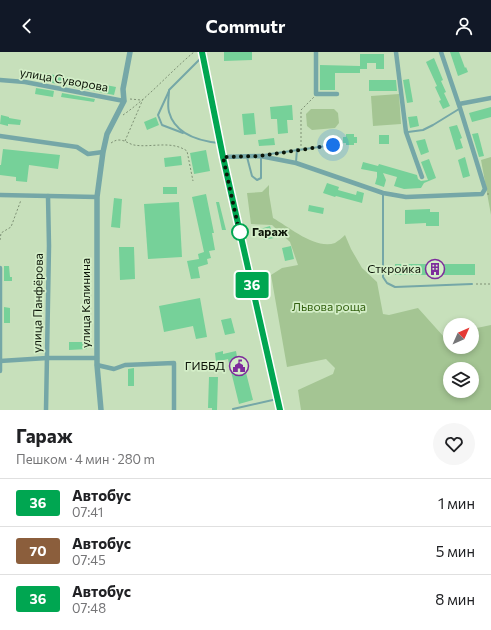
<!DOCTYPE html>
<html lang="ru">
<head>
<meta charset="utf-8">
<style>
	:root { --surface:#fff; --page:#f6f6f6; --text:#202124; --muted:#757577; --line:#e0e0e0; --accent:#111827 }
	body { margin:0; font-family:Commissioner,sans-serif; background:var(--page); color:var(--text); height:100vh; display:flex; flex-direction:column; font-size:15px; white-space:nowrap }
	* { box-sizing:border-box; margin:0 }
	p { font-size:13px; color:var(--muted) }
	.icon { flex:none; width:22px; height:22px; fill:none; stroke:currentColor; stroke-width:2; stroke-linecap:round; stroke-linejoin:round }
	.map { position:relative; height:358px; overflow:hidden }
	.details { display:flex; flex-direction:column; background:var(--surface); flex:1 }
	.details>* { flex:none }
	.badge { padding:0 8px; border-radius:3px; font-size:14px; line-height:26px }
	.needle { width:26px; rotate:45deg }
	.controls { position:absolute; left:443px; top:266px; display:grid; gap:8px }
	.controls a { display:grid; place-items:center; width:36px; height:36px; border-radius:50%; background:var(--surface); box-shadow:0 2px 6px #0003; font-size:20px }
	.you { position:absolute; width:20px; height:20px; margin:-10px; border:3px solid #fff; border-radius:50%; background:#1a73e8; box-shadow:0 0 0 6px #1a73e833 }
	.map>.badge { position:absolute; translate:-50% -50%; box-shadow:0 0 0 2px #fff }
	.round { display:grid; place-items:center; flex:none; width:42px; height:42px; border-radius:21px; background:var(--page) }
	.summary { display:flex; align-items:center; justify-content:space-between; height:68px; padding:0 16px }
	h1 { font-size:19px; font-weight:700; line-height:30px }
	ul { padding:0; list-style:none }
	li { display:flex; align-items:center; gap:12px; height:48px; padding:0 16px; border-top:1px solid var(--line) }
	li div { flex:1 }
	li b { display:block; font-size:15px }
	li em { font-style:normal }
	li .badge { min-width:44px; font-weight:700; text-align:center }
	header { display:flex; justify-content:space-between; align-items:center; height:52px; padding:0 16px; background:var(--accent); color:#fff; font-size:18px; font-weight:700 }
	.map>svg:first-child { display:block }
	.green { fill:#a4c593; fill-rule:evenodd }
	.building { fill:#76d199 }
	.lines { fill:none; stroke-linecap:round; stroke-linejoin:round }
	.path { stroke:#7e9175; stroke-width:1; stroke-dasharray:2 2; stroke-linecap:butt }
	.service { stroke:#75a7a7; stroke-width:2 }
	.minor { stroke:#75a7a7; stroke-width:4.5 }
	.tertiary { stroke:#75a7a7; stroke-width:5.5 }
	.secondary { stroke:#398f8f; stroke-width:6 }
	.line-casing { stroke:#fff; stroke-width:9 }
	.line { stroke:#00a651; stroke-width:6 }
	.walk { stroke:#0c1508; stroke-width:4; stroke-dasharray:0 7.2 }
	.stop-dot { fill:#fff; stroke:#00a651; stroke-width:2 }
	.labels { text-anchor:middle; stroke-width:3.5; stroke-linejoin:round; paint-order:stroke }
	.street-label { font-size:12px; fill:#0c1508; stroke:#d4eec8 }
	.stop-label { font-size:12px; font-weight:bold; fill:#0c1508; stroke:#d4eec8; text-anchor:start }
	.poi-label { font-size:12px; fill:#0c1508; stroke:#d4eec8; text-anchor:end }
	.park-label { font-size:12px; fill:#336110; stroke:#d4eec8 }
</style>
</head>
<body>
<header><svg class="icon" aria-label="back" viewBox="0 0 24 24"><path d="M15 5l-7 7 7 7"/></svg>Commutr<svg class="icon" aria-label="person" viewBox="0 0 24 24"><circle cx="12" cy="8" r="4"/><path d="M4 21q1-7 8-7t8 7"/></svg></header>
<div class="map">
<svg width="491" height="358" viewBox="0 0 491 358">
	<rect width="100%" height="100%" fill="#c7e0bb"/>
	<g class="green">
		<path d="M399,42L401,72L373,74L371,44Z"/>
		<path d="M311,57H334L338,61L339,71L335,76L312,78L307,74L306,62Z"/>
		<path d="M491,105V163L481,108Z"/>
		<path d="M269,133V142L273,166C289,175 316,198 335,191C338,189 342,186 345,183L351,197L362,216L377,230L383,262L389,263L418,256L444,285L450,282V295H472V277L491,273V358H301L298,338L333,322L335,316L326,307L287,315L271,223L282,216L298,213L290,190L272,173L251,172L247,141L262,140ZM450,317H472V339H450Z"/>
	</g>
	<g class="building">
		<path d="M224,0H252V8L224,9Z"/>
		<path d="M450,0H459L465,16L466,15L468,20L458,24Z"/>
		<path d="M360,2H384V17H376V11H367V17H360Z"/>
		<path d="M434,6L443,28L441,29L446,40L444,41L450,54L443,57L439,49L441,48L435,35L437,34L426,10Z"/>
		<path d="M320,13L360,14V21H335V38H320Z"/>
		<path d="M39,20L116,35L114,43L37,28Z"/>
		<path d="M409,27L413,50L407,51L403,28Z"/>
		<path d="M369,28H396L397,39H369Z"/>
		<path d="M36,36L54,39L53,45L35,42Z"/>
		<path d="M62,41L95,47L94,50L61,45Z"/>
		<path d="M292,53L293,68H287L288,81L278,82L277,67H271L270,55Z"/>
		<path d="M491,55V65L472,70L469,61Z"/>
		<path d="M254,61L256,82L244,83L242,62Z"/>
		<path d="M1,63L9,65V66L21,68L20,73L8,72V74L0,72Z"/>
		<path d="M417,64L419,74L410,76L408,65Z"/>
		<path d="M156,65L159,73L147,78L144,70Z"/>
		<path d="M457,73L462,86L460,87L463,96L456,98L449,75Z"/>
		<path d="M478,81L484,104L479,105L472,82Z"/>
		<path d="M346,82H354V85H357V91H354V93H346V91H343V85H346Z"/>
		<rect x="379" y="83" width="10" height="9"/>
		<path d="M274,86L275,93L259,94L258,88Z"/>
		<path d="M425,87L429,100L421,103L416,89Z"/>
		<path d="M3,97L60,103L58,117L29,113L27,130L16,129V125L0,123V113H1Z"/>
		<path d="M206,98L210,119L194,122L190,101Z"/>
		<path d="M181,104L182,113L165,115L164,106Z"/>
		<path d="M465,105L470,124L463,126L458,108Z"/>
		<path d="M429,107L436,126L424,131L421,136L404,137L394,134L397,125L383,121L386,128L384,135L375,132L377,125V120L361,117L363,110L378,114L379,112L417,123L418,127L421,129L428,128L421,110Z"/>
		<path d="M327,131L339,135L338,138L356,143L357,139L364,141L362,151L336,144L335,145L323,141Z"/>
		<rect x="163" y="135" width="14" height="7"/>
		<path d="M206,142L214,181H212L215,198L209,199L211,206L207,207L208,212L198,215L200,226L191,227L187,209L199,207L198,202L204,200L192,145Z"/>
		<path d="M114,146L122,147L120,176L111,175Z"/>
		<path d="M179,150L182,205L148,207L144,152Z"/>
		<path d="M216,150H219L226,178H222Z"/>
		<path d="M309,153L324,156L323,162L308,159Z"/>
		<path d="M430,157V160H439V174H426V171L405,172V158Z"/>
		<path d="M270,174L274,186L264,188L260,177Z"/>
		<path d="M291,194L294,207L285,209L282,196Z"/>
		<path d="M119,195H134L135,227L120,228Z"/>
		<rect x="395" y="212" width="80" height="11"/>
		<path d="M4,214H9L10,225H12V229H4Z"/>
		<path d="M200,246L207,285L196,287L193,274L164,280L159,254Z"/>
		<path d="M4,255L10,256V271H4Z"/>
		<path d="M231,266L235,281L225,283L221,268Z"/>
		<path d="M69,290H87V297L69,298Z"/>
		<path d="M223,299V302L236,299L238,310L243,309L253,348L239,352L228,307L216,310L215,301Z"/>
		<path d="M134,316V334H128V317Z"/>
		<path d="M209,325H218L217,358H212V356H208Z"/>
	</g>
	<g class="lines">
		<g class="path">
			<path d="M130,47L141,48"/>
			<path d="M123,63C149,45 170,20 194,0"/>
			<path d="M125,89L143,47"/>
			<path d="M111,91C114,89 116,88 119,88C125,88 129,92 134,93C151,96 171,88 187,99L193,129"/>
			<path d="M301,94V58L314,45"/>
			<path d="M487,142H491"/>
			<path d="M0,188L1,181L11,175L21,148"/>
			<path d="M476,232H491"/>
		</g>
		<g class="service">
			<path d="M202,5L169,38C169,45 167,53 169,60C175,82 199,89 219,91"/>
			<path d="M169,39L158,63L162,73L183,81"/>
			<path d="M408,80L423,78L433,73L459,57"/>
			<path d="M263,103L333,93"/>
			<path d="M247,105L252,124L257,128L261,126V106"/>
			<path d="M296,110L297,97"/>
			<path d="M383,142V225L387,231L395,235L472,232"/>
			<path d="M233,357L277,347"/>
		</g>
		<g class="minor">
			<path d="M316,0V42H337"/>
			<path d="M396,0L406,80L422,125"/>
			<path d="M0,28L25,30L124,49"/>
			<path d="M459,52L491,46"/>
			<path d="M0,84L77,95L88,102L103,100"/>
			<path d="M223,105L260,104L296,111L383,141L406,145L482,142L485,137L460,56L441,0"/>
			<path d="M0,143L97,145"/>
			<path d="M0,216V319"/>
			<path d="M0,309L47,306H97"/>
			<path d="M97,313L114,317L125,313L174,311V358"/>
			<path d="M46,358L49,194L48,144"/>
		</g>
		<path class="tertiary" d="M101,358L97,313V145L103,100L107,82L124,49L123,37L130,0"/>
		<path class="secondary" d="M202,0L223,105L280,358"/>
	</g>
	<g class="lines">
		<g class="line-casing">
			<path id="line" d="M202,0L223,105L280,358"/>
		</g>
		<use href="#line" class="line"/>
		<path class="walk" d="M240,180V183L223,105L260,104L333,93"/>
	</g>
	<defs>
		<g id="building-ring" transform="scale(1)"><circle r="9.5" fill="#d4eec8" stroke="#7e2c9c" stroke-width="1.5"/><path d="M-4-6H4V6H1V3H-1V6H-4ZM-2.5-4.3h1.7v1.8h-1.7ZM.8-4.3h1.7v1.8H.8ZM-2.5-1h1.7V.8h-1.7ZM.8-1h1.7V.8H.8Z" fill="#7e2c9c"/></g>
		<g id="civic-ring" transform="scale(1)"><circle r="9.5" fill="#d4eec8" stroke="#7e2c9c" stroke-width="1.5"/><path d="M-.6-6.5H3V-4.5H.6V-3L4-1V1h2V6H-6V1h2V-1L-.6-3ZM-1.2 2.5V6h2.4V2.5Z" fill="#7e2c9c"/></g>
	</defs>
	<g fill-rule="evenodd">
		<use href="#building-ring" x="435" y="217"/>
		<use href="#civic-ring" x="239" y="314"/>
	</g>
	<circle class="stop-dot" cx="240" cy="180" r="8"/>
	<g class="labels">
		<g class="street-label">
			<text transform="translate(64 28) rotate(10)" y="4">улица Суворова</text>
			<text transform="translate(38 251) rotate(-89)" y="4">улица Панфёрова</text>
			<text transform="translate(86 251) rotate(-90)" y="4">улица Калинина</text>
		</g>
		<g class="stop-label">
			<text x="252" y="184">Гараж</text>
		</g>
		<g class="poi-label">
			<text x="421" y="221">Сткройка</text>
			<text x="225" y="318">ГИББД</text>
		</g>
		<g class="park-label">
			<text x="329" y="259">Львова роща</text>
		</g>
	</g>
</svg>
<div class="controls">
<a><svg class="needle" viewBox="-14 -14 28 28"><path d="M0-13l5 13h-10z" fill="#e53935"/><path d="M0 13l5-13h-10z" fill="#757577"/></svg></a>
<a><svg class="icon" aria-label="layers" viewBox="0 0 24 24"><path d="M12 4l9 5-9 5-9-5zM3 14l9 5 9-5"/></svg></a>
</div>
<div class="you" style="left:333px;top:93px"></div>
<b class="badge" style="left:252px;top:233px;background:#00a651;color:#fff">36</b>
</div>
<section class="details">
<div class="summary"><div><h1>Гараж</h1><p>Пешком · 4 мин · 280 m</p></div><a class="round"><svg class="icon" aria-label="heart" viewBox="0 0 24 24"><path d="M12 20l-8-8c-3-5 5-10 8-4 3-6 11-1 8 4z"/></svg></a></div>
<ul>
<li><span class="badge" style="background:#00a651;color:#fff">36</span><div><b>Автобус</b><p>07:41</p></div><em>1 мин</em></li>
<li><span class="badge" style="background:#8b5e3c;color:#fff">70</span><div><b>Автобус</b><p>07:45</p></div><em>5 мин</em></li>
<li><span class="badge" style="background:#00a651;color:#fff">36</span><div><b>Автобус</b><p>07:48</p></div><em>8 мин</em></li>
</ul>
</section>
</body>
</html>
